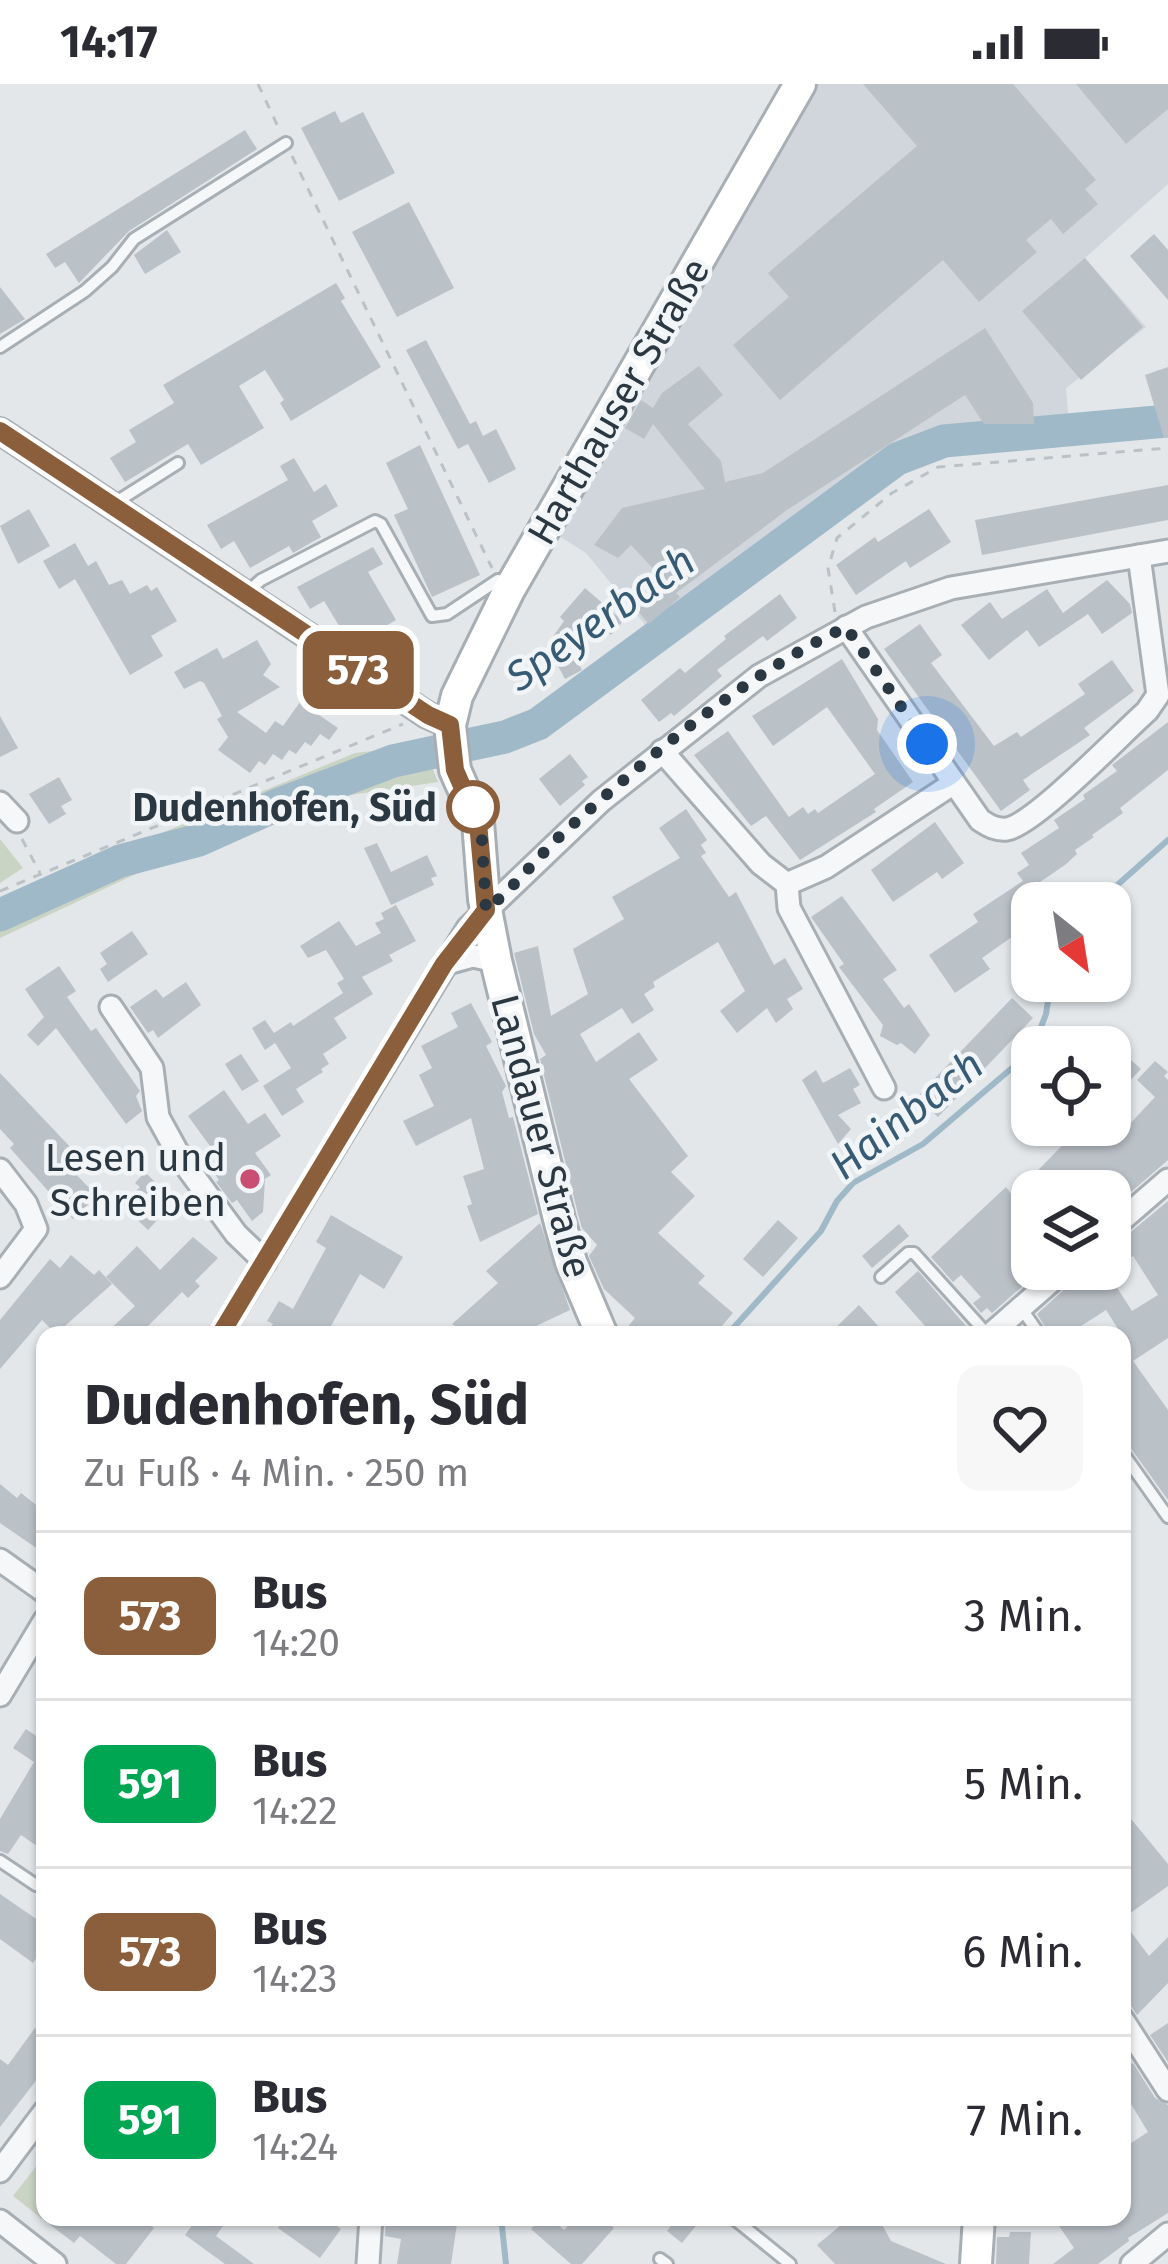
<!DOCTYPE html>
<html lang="de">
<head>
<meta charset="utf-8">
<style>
	:root { --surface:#fff; --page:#f7f7f7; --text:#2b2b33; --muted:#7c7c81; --line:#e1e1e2 }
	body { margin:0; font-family:"Fira Sans",sans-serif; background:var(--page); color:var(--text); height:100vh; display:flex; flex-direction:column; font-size:45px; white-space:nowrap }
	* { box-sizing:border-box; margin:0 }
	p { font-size:39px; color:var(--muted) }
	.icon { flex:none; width:66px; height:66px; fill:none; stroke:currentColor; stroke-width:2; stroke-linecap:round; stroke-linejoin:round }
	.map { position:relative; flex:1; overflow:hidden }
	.details { position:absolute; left:36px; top:1242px; width:1095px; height:900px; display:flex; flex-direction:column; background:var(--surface); border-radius:24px; box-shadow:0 3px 9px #0004 }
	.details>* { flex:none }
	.badge { padding:0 24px; border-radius:18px; font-size:42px; line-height:78px }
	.needle { width:78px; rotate:150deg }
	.tools { position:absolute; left:1011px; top:798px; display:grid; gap:24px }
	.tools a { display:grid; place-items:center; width:120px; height:120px; border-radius:24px; background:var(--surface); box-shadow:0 3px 9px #0004; font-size:60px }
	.you { position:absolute; width:60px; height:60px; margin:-30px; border:9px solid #fff; border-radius:50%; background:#1a73e8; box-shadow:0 0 0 18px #1a73e833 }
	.map>.badge { position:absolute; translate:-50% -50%; box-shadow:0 0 0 6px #fff }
	.round { display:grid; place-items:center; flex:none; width:126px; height:126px; border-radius:24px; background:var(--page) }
	.headline { display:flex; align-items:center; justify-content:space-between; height:204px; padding:0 48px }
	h1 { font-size:57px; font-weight:700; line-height:90px }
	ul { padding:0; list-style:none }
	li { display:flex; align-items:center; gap:36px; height:168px; padding:0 48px; border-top:3px solid var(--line) }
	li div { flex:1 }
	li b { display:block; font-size:45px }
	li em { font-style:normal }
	li .badge { min-width:132px; font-weight:700; text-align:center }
	.status { display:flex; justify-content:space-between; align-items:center; height:84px; padding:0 60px; background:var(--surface); direction:ltr }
	.status svg { height:33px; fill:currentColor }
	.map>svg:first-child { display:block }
	.built { fill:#d1d6dc }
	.green { fill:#cad4c4 }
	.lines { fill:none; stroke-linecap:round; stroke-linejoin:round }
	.stream { stroke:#a0b9c8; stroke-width:6 }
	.river { stroke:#a0b9c8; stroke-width:33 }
	.building { fill:#bac1c7 }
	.service-casing { stroke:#a8afb4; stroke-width:16 }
	.minor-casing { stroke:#a8afb4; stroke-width:27 }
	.tertiary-casing { stroke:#a8afb4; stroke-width:30 }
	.secondary-casing { stroke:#a8afb4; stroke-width:36 }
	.path { stroke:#bcc1c5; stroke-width:3; stroke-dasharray:9 9; stroke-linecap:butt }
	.service { stroke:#f5f7f9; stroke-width:10 }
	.minor { stroke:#f5f7f9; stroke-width:21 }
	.tertiary { stroke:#f5f7f9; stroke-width:24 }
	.secondary { stroke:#fff; stroke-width:30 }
	.line-casing { stroke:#fff; stroke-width:27 }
	.line { stroke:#8b5e3c; stroke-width:18 }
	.walk { stroke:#2b3741; stroke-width:12; stroke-dasharray:0 21.6 }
	.stop-dot { fill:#fff; stroke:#8b5e3c; stroke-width:6 }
	.poi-dot { fill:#c84f73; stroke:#f2f5f7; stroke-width:4.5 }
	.labels { text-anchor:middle; stroke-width:9; stroke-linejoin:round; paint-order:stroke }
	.street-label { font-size:39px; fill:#2b3741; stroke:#f2f5f7 }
	.stop-label { font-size:39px; font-weight:bold; fill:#2b3741; stroke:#f2f5f7; text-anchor:end }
	.poi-label { font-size:39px; fill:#2b3741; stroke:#f2f5f7; text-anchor:end }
	.water-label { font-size:42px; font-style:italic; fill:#375b74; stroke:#f2f5f7 }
</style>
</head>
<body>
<div class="status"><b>14:17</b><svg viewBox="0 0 49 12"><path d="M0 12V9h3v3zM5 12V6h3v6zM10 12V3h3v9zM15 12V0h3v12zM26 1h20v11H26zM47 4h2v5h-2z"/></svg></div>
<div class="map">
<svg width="1168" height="2180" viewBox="0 0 1168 2180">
	<rect width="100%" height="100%" fill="#e3e7ea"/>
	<path class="built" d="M814,0H1168V100L1085,174L1146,243L1066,304L1069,341L958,348L932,352L892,368L651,548L586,469L556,450Z"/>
	<g class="green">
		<path d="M423,661L438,698L317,716L217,763L155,781L0,854V816L355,669Z"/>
		<path d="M0,755L23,784L0,799Z"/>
		<path d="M45,2071V2133H50L46,2138L13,2112Z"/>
	</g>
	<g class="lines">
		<g class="stream">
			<path d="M1097,819L1168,756"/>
			<path d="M727,1251L821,1147L837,1117L853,1099L923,1060L1019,978L1036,956L1046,930L1051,897"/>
			<path d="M501,2133L506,2180"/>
		</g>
		<path class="river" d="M0,831L120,777L199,756L277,721L393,677L505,653L538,640L897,375L944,357L1168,337"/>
	</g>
	<g class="building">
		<path d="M863,0H1013L1096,96L1085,105L1098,120L1063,150L1051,135L1026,156L1037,168L979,218L943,176L780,316L733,261L789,213L768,189L917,62Z"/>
		<path d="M1076,0H1168V25L1126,60Z"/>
		<path d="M335,27L341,39L363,28L395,89L339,117L301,44Z"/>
		<path d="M245,46L257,65L129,147L79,199L65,178L55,184L46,170Z"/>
		<path d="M409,118L454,204L397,233L352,148Z"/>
		<path d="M167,146L181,168L145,190L134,171Z"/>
		<path d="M1154,150L1168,166V216L1130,172Z"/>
		<path d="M1085,174L1143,243L1081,296L1022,227Z"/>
		<path d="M336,199L345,214L341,217L381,283L291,337L280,319L284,316L265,286L239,302L264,344L201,381L188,360L125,398L110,374L136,358L129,346L174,319L163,301Z"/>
		<path d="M0,203L25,235L0,250Z"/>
		<path d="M985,244L1033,319L1034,340H984L965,311L787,426L676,509L680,513L649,540L633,522L663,495L631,461L618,474L594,461L622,424L705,405L653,340L644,355L625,344L641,316L653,324L662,309L699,282L723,311L688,340L721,377L725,398L763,389Z"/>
		<path d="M426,256L470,340L476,337L483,352L496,345L516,385L489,399L468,360L458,365L406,266Z"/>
		<path d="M1168,283V353L1164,354L1145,291Z"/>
		<path d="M420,361L480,491L432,513L394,431L408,425L386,379Z"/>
		<path d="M294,374L314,408L326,400L338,422L312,437L321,453L293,469L289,462L250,484L234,457L221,465L207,441L288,396L280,382Z"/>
		<path d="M1168,401V436L982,471L975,436Z"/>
		<path d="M29,425L50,462L18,480L0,442Z"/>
		<path d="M929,425L951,458L910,484L906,477L856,511L836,481L875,453L878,458Z"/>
		<path d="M75,459L88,482L96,477L109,501L122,496L130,510L147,501L151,507L157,503L177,537L151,552L163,572L130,591L75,495L59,505L43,477Z"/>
		<path d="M373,463L383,480L368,488L396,536L359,558L349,541L341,545L324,517L310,525L297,503Z"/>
		<path d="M1107,496L1130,520L1132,529L1102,550L1088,530L1039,563L1027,546L989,576L961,541L990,518L1002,535L1047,505L1063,529Z"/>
		<path d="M585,504L623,537L611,551L592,535L569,562L582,586L565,595L547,561L564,537L560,533Z"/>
		<path d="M780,510L797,534L767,557L763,552L717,586L722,592L674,632L671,629L659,638L641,616L680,584L685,589L726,555L724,552Z"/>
		<path d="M920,540L942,571L931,579L994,662L1017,648L1021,653L1085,610L1078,600L1112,576L1134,607L1084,644L1090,651L1023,696L1030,706L1001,727L884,565Z"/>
		<path d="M257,556L271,580L263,591L280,603L237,628L266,649L275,637L283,642L300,618L338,644L329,656L320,650L311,662L305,658L296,670L289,666L282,676L273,670L265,681L259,677L250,689L218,666L228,653L217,635L222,632L204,599L200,597L184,605L174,588L217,564L223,575Z"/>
		<path d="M842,575L878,635L877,646L913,698L874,725L876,728L800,776L766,732L751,742L694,671L728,647L789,733L803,723L808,730L815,725L818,729L875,690L827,623L773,662L752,632Z"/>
		<path d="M0,632L18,664L0,673Z"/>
		<path d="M1168,638V686L1120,724L1123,729L1092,751L1094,753L1075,766L1077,770L1065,781L1040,798L1051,813L1042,819H1032V839L982,874L990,885L955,909L929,871L978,838L973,830L1023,797L1017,789L1029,781L1021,769L1059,744L1054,736L1085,715L1083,711L1117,687L1112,681Z"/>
		<path d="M570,670L588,693L582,697L585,701L560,722L539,695Z"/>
		<path d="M59,693L72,716L61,722L66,730L49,740L29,710Z"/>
		<path d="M686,725L707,756L701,761L706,769L701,772L729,813L736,808L774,881L785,874L803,905L787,915L793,925L776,939L767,924L737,949L720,927L745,907L718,858L653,898L655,903L644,910L654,926L632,940L622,924L580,950L596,978L639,948L658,976L629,995L688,1072L671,1088L695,1112L658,1149L705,1192L698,1199L733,1229L714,1251H621L635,1234L604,1205L589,1172L597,1161L582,1144L579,1134L540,975L546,971L534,950L514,869L538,862L551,932L588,910L573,865L624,835L612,813L680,774L659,744Z"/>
		<path d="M935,738L964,779L942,795L937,788L893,818L871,786Z"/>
		<path d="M377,759L391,788L427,771L437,792L431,794L434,801L391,821L364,764Z"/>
		<path d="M842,812L897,886L883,895L904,924L909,920L930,951L915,970L901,959L897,961L880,952L883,941L839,883L844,880L811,833Z"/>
		<path d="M396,821L416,857L389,871L393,877L362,893L373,910L334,934L347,954L323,970L329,980L321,985L323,988L296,1005L304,1018L282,1032L263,1002L291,984L275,959L265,966L252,944L265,936L274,949L291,938L293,942L343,909L337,899L344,895L326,866L308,874L300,862L339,837L356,862L381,849L375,839L384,835L381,829Z"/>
		<path d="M132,847L148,870L108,898L100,885L107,880L100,869Z"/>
		<path d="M59,882L76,907L67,913L91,947L96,944L140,1007L136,1012L142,1027L126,1040L56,944L38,962L27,951L44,933L25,905Z"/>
		<path d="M186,898L201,921L158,954L153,946L148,949L130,923L156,905L163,914Z"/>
		<path d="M1012,914L1033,934L938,1033L917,1013Z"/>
		<path d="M471,919L492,958L486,962L506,1002L502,1008L509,1034L513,1033L538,1130L480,1158L467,1122L472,1120L463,1092L484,1085L471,1034L416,1062L403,1037L434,1022L419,991L432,984L421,962L458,943L451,929Z"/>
		<path d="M1119,965L1141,985L1127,1000L1110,984V974Z"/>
		<path d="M241,970L259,997L242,1007L225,980Z"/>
		<path d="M1155,977L1168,988L1164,992L1168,996V1076L1110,1126V1107H1032V1185H1042L992,1229L987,1224L981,1229L973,1219L981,1213L961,1191L953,1198L931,1173L1006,1103L1013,1112L1082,1041H1110L1112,1031L1126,1044L1155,1013L1137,996Z"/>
		<path d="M850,984L860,1001L853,1005L861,1019L838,1031L851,1045L838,1060L802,996L816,986L823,999Z"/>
		<path d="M0,989L74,1067L63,1077L97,1112L73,1135L10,1064L14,1060L0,1045Z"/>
		<path d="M224,1006L248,1040L265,1029L281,1052L255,1069L271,1091L265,1095L263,1128L252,1137L237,1116L232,1119L216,1098L219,1096L208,1080L218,1073L188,1032Z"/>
		<path d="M145,1088L169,1112L158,1123L164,1129L148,1146L122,1121L140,1103L135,1099Z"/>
		<path d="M1168,1117V1254L1133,1277L1168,1326V1416L1122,1352V1251L1106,1226L1078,1244L1083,1251H1050L1037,1230L1075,1196L1080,1185H1105L1132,1227L1158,1211L1133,1172L1110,1189V1161L1120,1157Z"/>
		<path d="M331,1131L403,1173L384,1205L360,1190L326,1251H266L273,1240L267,1237L279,1217L293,1225L326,1164L316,1158Z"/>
		<path d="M778,1136L798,1154L763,1193L743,1175Z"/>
		<path d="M540,1139L570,1226L517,1251H469L452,1240L498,1199L486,1187Z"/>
		<path d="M899,1140L909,1152L872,1184L862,1172Z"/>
		<path d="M193,1153L218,1174L195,1197L200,1202L188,1214L182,1208L139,1251H104L135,1222L106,1193L137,1162L160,1186Z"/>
		<path d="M71,1171L94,1191L99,1186L112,1200L56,1250L42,1236L0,1285V1236L50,1175L60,1184Z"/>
		<path d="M918,1187L966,1242L956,1251H933L895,1208Z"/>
		<path d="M859,1221L879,1243L869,1251H828Z"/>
		<path d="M0,1400L17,1414L21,1409L45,1428V1470L0,1439Z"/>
		<path d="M26,1645L45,1658V1750L37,1762L21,1751L8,1770L0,1767V1735L34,1678L13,1664Z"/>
		<path d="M1122,1724L1168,1780V1802L1122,1835Z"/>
		<path d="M0,1810L45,1841V1862L33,1879L0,1855Z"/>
		<path d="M1122,1836L1149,1872L1168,1853V1899L1137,1931L1122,1908Z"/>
		<path d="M1168,1939V1978L1150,1951Z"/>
		<path d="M35,1944L45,1951V1985L0,2043V1975L8,1981Z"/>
		<path d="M1133,1979L1155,2014L1168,2021V2129L1128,2154L1129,2157L1098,2180H1053L1074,2164L1053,2133H1122V2065L1148,2048L1122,2005V1985Z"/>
		<path d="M40,2133H140L154,2144L126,2180H116L80,2152L74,2159Z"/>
		<path d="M198,2133H229L216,2152L254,2180H225L185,2151Z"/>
		<path d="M286,2133H339L334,2140L341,2145L320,2174L278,2144Z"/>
		<path d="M386,2133H458L451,2180H397L401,2155L385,2152Z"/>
		<path d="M542,2133H549L564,2146L576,2133H601L614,2144L582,2180H571L531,2145Z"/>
		<path d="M678,2133H703L682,2159L667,2147Z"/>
		<path d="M837,2133H878L891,2157L946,2180H835L817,2161L841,2141Z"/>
		<path d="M1010,2148H1031L1029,2180H996L997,2153H1009Z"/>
	</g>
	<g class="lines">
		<g class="service-casing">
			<g id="service">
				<path d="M0,263L85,207L112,183L134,155L286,59"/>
				<path d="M113,420L178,379"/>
				<path d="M246,509L261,496L375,437L381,440L432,532L447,530L498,496"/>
				<path d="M881,1193L908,1169H914L988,1251"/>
				<path d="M1021,1224L1040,1251"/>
				<path d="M1122,1368L1168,1433"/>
				<path d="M0,1777L36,1801"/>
				<path d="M732,2133L790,2180"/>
				<path d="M660,2175L667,2180"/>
			</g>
		</g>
		<g class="minor-casing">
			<g id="minor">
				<path d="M846,543L980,736C989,742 996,746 1007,745C1035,740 1121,650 1147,627L1158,611L1139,472"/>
				<path d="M662,667L761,780L787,800L826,783L954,699"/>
				<path d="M0,719L17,737"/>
				<path d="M787,800L789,824L884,1004"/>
				<path d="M444,880L473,872L496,877"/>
				<path d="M111,923L152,984L158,1033L181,1075L236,1150L265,1178"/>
				<path d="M0,1086L26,1120L36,1145L0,1193"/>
				<path d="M1110,1146L1168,1096"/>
				<path d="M220,1251L468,844L601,717L759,592L866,533L951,504L1168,467"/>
				<path d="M990,1251L1065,1185"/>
				<path d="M0,1476L45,1508"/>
				<path d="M0,1611L45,1536"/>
				<path d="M1122,1935L1168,2006"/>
				<path d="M0,2087L45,2027"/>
				<path d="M0,2137L55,2180"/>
				<path d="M368,2180L371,2133"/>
				<path d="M1132,2180L1168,2150"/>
			</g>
		</g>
		<g class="tertiary-casing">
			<path id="tertiary" d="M0,347L427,631L450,641"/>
		</g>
		<g class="secondary-casing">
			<g id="secondary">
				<path d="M602,1251L571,1178L560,1139L496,877L484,815L478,738L455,686L450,641L457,612L509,506L800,0"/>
				<path d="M976,2180L979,2133"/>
			</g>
		</g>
		<g class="path">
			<path d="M258,0L280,47"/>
			<path d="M292,72L492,484"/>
			<path d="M835,528L828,484L837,454L892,409L938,383L1168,364"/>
			<path d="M22,755L40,789"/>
			<path d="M0,807L403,640"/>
		</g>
		<use href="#service" class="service"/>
		<use href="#minor" class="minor"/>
		<use href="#tertiary" class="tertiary"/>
		<use href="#secondary" class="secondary"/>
	</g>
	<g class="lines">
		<g class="line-casing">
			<path id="line" d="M0,347L428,631L450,641L455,686L478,739L486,826L444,880L220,1251"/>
		</g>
		<use href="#line" class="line"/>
		<path class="walk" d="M473,723L471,719L482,756L486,826C517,801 541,768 571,742C654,668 745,591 846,543L927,660"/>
	</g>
	<circle class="stop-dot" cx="473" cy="723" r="24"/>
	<circle class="poi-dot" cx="250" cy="1095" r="12"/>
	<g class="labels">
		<g class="street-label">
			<text transform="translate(618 317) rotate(-60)" y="14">Harthauser Straße</text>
			<text transform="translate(542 1052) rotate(75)" y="14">Landauer Straße</text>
		</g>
		<g class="stop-label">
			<text x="437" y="737">Dudenhofen, Süd</text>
		</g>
		<g class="poi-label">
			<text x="226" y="1087">Lesen und<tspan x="226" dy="45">Schreiben</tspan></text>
		</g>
		<g class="water-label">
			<text transform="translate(600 534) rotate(-35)" y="15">Speyerbach</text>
			<text transform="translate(906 1030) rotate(-38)" y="15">Hainbach</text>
		</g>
	</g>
</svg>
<div class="tools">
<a><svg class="needle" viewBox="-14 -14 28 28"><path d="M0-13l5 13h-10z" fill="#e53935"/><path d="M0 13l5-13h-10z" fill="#7c7c81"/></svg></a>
<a><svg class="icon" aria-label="locate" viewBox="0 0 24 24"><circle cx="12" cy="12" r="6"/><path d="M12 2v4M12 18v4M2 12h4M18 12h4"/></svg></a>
<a><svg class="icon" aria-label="layers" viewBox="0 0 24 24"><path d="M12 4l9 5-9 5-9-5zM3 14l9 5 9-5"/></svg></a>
</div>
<div class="you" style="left:927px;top:660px"></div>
<b class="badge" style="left:358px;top:586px;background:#8b5e3c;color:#fff">573</b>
<section class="details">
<div class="headline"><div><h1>Dudenhofen, Süd</h1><p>Zu Fuß · 4 Min. · 250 m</p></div><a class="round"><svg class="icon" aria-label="heart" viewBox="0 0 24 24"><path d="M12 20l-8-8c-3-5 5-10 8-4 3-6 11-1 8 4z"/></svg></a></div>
<ul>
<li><span class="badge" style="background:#8b5e3c;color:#fff">573</span><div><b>Bus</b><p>14:20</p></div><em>3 Min.</em></li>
<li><span class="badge" style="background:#00a651;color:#fff">591</span><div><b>Bus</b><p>14:22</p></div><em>5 Min.</em></li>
<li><span class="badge" style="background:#8b5e3c;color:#fff">573</span><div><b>Bus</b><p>14:23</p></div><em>6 Min.</em></li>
<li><span class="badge" style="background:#00a651;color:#fff">591</span><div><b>Bus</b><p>14:24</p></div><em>7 Min.</em></li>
</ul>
</section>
</div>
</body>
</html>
